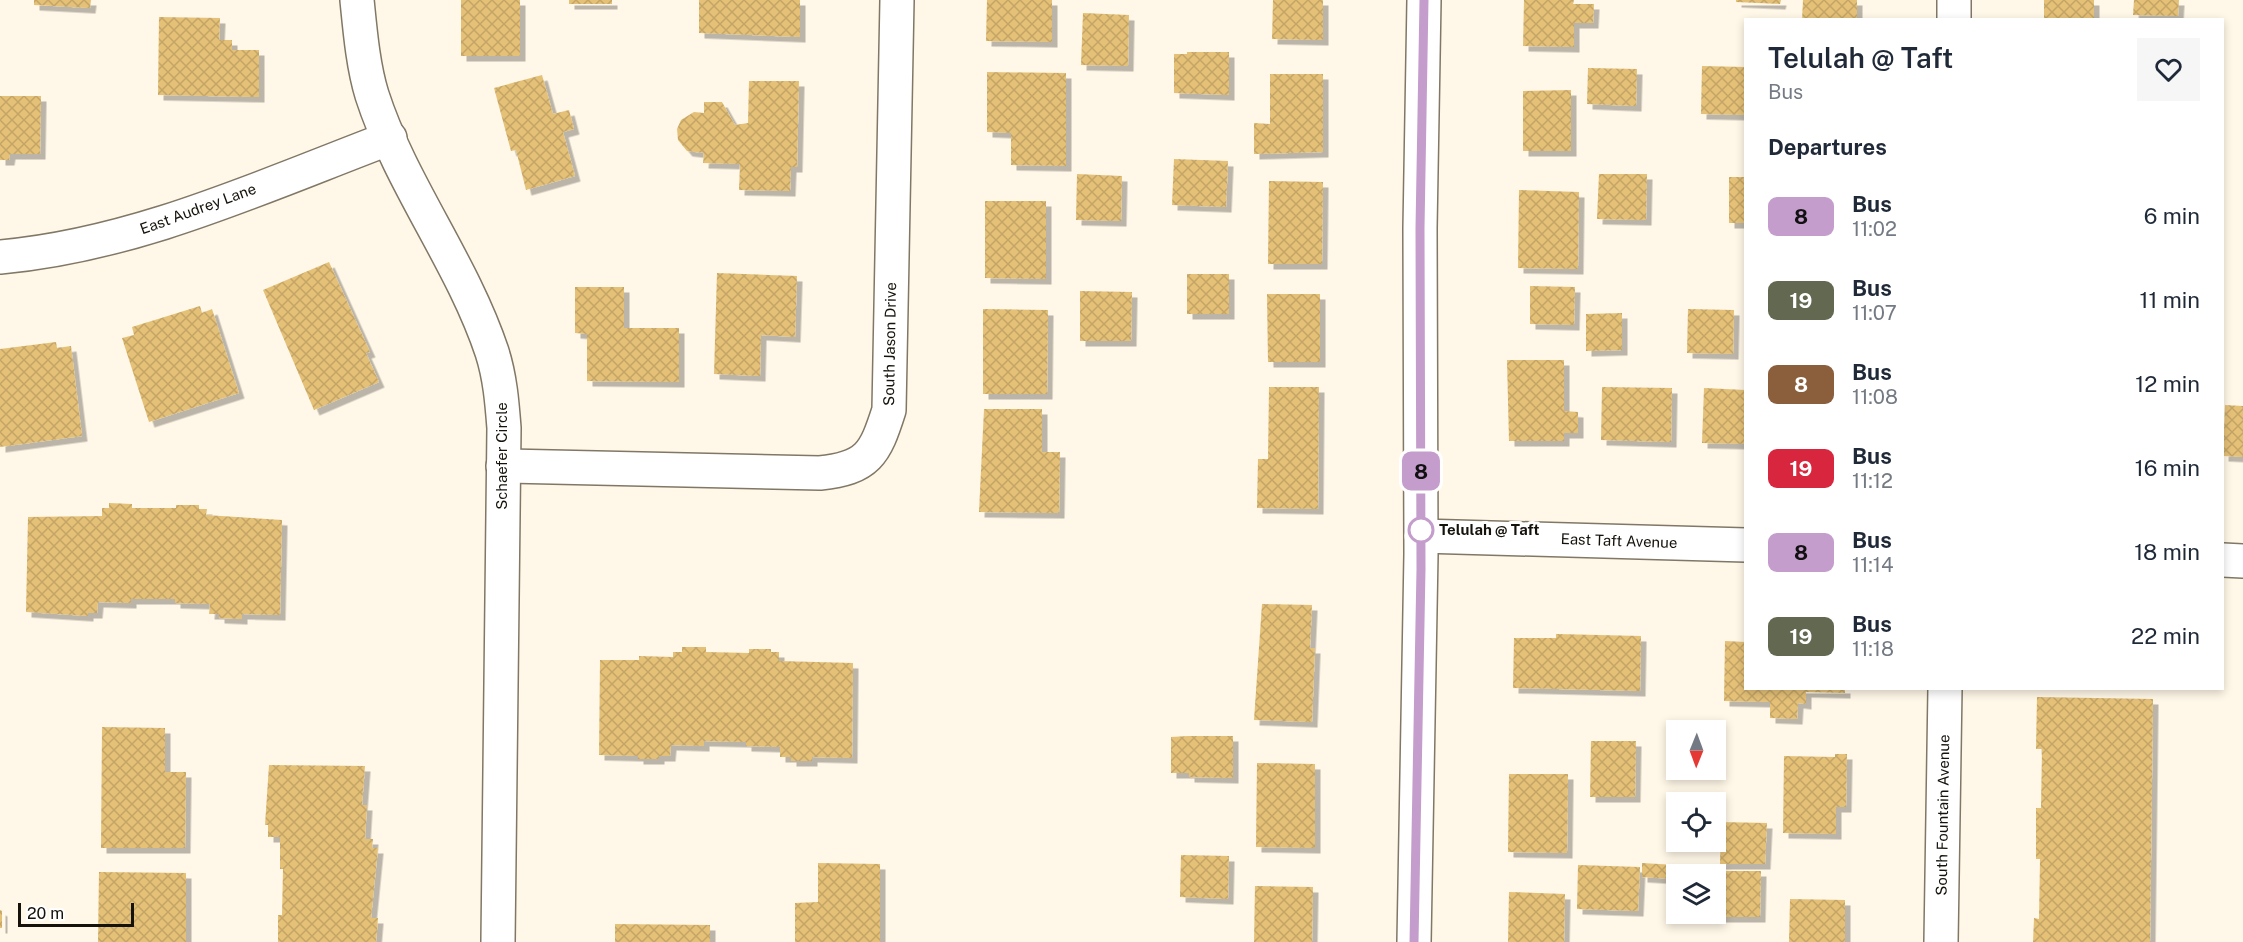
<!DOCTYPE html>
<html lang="en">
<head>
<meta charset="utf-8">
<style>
	:root { --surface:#fff; --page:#f6f6f7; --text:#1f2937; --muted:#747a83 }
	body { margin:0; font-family:"Public Sans",sans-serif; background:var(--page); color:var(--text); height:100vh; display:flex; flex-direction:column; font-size:22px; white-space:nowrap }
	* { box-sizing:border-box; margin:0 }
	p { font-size:20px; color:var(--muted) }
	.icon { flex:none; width:33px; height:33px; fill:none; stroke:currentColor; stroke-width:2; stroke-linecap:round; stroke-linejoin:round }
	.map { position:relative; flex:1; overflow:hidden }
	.sheet { position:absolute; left:1744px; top:18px; width:480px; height:672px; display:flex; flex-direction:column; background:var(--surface); border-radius:0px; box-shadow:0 3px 9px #0003 }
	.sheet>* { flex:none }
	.badge { padding:0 12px; border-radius:9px; font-size:21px; line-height:39px }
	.needle { width:39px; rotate:181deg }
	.tools { position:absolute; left:1666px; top:720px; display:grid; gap:12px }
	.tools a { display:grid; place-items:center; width:60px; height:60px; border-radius:0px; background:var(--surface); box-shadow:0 3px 9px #0003; font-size:30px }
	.scale { position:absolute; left:18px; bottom:15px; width:116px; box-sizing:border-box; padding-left:6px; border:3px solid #15120b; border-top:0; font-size:16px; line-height:21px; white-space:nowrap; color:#15120b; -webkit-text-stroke:4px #fff; paint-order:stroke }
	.map>.badge { position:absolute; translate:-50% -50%; box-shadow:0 0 0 3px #fff }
	h2 { padding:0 24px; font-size:22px; line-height:54px }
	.round { display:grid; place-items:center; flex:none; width:63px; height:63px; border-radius:0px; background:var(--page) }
	.overview { display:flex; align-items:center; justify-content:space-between; height:102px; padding:0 24px }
	h1 { font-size:28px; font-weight:600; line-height:45px }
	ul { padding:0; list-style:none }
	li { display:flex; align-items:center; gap:18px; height:84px; padding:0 24px }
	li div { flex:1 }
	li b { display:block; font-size:22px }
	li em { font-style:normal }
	li .badge { min-width:66px; font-weight:700; text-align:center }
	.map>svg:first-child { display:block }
	.building { fill:url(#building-cross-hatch); filter:url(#shadow) }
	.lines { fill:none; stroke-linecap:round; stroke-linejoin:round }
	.street-casing { stroke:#807766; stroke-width:36 }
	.secondary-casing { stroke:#807766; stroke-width:36 }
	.street { stroke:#fff; stroke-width:33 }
	.secondary { stroke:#fff; stroke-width:33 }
	.line-casing { stroke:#fff; stroke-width:14 }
	.line { stroke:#c49dcc; stroke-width:9 }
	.stop-dot { fill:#fff; stroke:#c49dcc; stroke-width:3 }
	.labels { text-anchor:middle; stroke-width:6; stroke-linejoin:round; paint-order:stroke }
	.street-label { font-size:15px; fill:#15120b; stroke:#fff }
	.stop-label { font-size:15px; font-weight:bold; fill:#15120b; stroke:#fff; text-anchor:start }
</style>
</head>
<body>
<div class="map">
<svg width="2243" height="942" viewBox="0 0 2243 942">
	<defs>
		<pattern id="building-cross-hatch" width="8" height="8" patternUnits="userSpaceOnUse" patternTransform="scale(1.5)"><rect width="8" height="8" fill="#e5c178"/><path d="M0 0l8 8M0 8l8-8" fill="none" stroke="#c4a566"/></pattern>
		<filter id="shadow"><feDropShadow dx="5.5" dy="5.5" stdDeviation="0" flood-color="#0004"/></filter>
	</defs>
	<rect width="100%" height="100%" fill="#fff7e7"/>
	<g class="building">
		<path d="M34,0H91L90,8L34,5Z"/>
		<rect x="461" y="0" width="59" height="56"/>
		<rect x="569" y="0" width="43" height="4"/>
		<path d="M699,0H800V37L699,33Z"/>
		<path d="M987,0H1052V42L986,41Z"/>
		<path d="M1273,0H1323V40L1272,39Z"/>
		<path d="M1524,0H1574L1573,4H1594L1593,23H1574V47L1523,46Z"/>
		<path d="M1736,0H1781L1780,4L1736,2Z"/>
		<path d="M1803,0H1857V20H1802Z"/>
		<rect x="2044" y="0" width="50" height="20"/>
		<path d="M2134,0H2179L2178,16L2133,15Z"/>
		<path d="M1083,13L1129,15L1128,66L1081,65Z"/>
		<path d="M159,17L220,18L219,40H232V50H259V97L158,95Z"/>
		<path d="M1187,52H1229V95L1174,93V54H1187Z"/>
		<path d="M1702,66L1746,67V115L1701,114Z"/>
		<path d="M1588,68L1637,69L1636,106L1587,104Z"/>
		<path d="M987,72L1066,73V166L1011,165V133L987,132Z"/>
		<path d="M1270,74H1323V152L1254,154V123L1270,124Z"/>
		<path d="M542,75L553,114L569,110L574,129L563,132L575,176L526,190L516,150L511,151L494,88Z"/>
		<path d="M749,81H799L797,167H791L790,191L739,190L740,164L703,163L704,153L687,151L678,140L677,129L681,120L694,112L704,113V102H722L735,125L748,123Z"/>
		<path d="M1571,90V151H1523V91Z"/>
		<path d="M0,96H41L40,154H10L9,160H0Z"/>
		<path d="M1174,159L1228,161L1226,207L1172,205Z"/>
		<path d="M1077,174L1122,176L1121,221L1076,220Z"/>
		<path d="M1599,174H1647L1646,220L1597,219Z"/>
		<rect x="1729" y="177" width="17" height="46"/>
		<path d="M1269,181L1323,182L1322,264H1268Z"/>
		<path d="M1519,190L1579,192L1578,269L1518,268Z"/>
		<path d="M985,201H1046V279L985,278Z"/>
		<path d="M329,262L370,352L366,353L379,382L314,410L263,290Z"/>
		<path d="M717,273L797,276L795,337L761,335L760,376L714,374Z"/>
		<rect x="1187" y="274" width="42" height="40"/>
		<path d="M1530,286L1575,287L1574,325L1530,324Z"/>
		<path d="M575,287H624V328H679V382L587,381V334L575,333Z"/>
		<path d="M1080,291L1132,292L1131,341H1080Z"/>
		<path d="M1267,294H1320V362H1268Z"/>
		<path d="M200,306L202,313L212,309L239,393L149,422L122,338L134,335L132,327Z"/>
		<path d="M983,309L1048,310L1047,394H983Z"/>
		<path d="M1688,309L1734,310L1733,354L1687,353Z"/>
		<path d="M1622,313V350L1586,351V314Z"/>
		<path d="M56,342L57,348L71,346L82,436L0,447V349Z"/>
		<path d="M1507,360H1564V411L1578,412V433H1564V441H1509Z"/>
		<path d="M1269,387H1319L1318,509L1257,508L1258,459H1268Z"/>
		<path d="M1602,387L1672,388L1671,442L1601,440Z"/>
		<path d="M1704,388L1746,390V444L1702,443Z"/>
		<path d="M2225,405L2243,406V457L2223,456Z"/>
		<path d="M984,409H1042V452H1060L1059,513L979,512Z"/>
		<path d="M109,503L132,504V508H176V505H199V509H207L206,515L282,520L280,615L242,614V619L219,618V614H209L210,604L175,603V599H131V603L98,602L97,613H88V616L26,612L28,517L102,516V508H109Z"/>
		<path d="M1262,604L1312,605L1310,648H1315L1312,722L1254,720Z"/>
		<path d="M1556,634L1641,636L1640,691L1513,688L1514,638H1556Z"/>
		<path d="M1725,641L1746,642V688H1845V693L1806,692V704L1798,703L1797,719L1770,718V702L1724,701Z"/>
		<path d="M682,647H706V652L749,653V649H771V652H779V661L853,663L852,758L812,757V761H791V757H780V747L746,746V742L704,741V746L671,745L670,756H659V759H638V756L599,755L600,660H639V656L673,657V652H682Z"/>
		<path d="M2037,697L2153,699L2150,942H2033L2034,918L2039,919L2040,859H2036V808H2041L2042,749H2036Z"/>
		<path d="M102,727L165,728V772H186L185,848H101Z"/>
		<path d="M1188,736H1233V778L1189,777V773H1171V737Z"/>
		<path d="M1591,741H1636L1635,797H1590Z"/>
		<path d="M1835,754H1847L1846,807H1836V834L1783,833L1784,756L1835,757Z"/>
		<path d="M1257,763L1315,764V848L1256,847Z"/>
		<path d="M269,765L365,766L362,805H367L365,839H373L372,848H378L371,918H378L376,942H278V915H282L283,869H280V837H268V825H265Z"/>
		<path d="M1509,774H1568L1567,853L1508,852Z"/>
		<path d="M1721,822L1767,823L1765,864H1720Z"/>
		<path d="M1181,855L1229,856L1228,899L1180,897Z"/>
		<path d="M818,863L880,864V942H795V903L818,902Z"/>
		<path d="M1642,863L1676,865L1675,879L1642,877Z"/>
		<path d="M1578,865L1640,867L1638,911L1577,909Z"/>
		<path d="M1716,871H1761L1760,917H1716Z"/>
		<path d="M99,872L186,873V942H98Z"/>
		<path d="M1255,886L1313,887L1312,942H1254Z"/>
		<path d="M1509,892L1565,894L1564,942H1508Z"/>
		<path d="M1790,899L1845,900V942H1789Z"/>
		<path d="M0,910L2,911V928H0Z"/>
		<path d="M615,924L710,925V942H615Z"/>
	</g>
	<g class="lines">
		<g class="street-casing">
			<g id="street">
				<path d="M357,0C360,30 363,66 372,95C401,185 462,262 492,352C500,377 502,402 504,428L498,942"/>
				<path d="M1954,20V0"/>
				<path d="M0,257C136,245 263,186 390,138"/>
				<path d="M503,466L820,473C868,468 875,454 889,410L897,0"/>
				<path d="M1941,942L1945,688"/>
			</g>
		</g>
		<g class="secondary-casing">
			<g id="secondary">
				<path d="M1421,536L1746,545"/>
				<path d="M2223,560L2243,561"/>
				<path d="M1414,942L1421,554L1420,228L1424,0"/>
			</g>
		</g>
		<use href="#street" class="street"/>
		<use href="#secondary" class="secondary"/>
	</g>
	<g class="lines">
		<g class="line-casing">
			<path id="line" d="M1414,942L1421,569L1420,228L1424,0"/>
		</g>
		<use href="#line" class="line"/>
	</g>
	<circle class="stop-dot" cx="1421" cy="530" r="12"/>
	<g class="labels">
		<g class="street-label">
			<text transform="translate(198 209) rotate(-20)" y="5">East Audrey Lane</text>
			<text transform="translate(890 344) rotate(-89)" y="5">South Jason Drive</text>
			<text transform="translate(502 456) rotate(-90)" y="5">Schaefer Circle</text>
			<text transform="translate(1619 541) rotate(2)" y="5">East Taft Avenue</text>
			<text transform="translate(1943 815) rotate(-89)" y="5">South Fountain Avenue</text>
		</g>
		<g class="stop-label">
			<text x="1439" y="535">Telulah @ Taft</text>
		</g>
	</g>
</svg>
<div class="tools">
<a><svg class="needle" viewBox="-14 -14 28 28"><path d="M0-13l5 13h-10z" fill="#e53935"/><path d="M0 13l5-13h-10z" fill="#747a83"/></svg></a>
<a><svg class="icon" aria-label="locate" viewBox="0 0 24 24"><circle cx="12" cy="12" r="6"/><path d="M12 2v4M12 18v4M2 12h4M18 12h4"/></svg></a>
<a><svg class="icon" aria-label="layers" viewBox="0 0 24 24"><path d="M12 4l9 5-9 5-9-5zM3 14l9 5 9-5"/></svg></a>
</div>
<div class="scale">20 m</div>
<b class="badge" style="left:1421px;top:471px;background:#c49dcc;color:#111">8</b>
<section class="sheet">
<div class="overview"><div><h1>Telulah @ Taft</h1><p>Bus</p></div><a class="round"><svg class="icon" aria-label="heart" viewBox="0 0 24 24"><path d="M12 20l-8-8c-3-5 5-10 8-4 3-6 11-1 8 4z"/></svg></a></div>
<h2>Departures</h2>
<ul>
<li><span class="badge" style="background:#c49dcc;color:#111">8</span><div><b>Bus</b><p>11:02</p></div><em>6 min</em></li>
<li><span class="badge" style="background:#636851;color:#fff">19</span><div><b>Bus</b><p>11:07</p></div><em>11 min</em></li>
<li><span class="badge" style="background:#8b5e3c;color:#fff">8</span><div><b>Bus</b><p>11:08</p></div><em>12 min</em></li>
<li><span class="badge" style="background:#d7263d;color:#fff">19</span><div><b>Bus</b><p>11:12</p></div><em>16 min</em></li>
<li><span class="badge" style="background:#c49dcc;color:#111">8</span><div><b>Bus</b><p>11:14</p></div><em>18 min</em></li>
<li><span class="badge" style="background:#636851;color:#fff">19</span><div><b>Bus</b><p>11:18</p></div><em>22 min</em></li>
</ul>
</section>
</div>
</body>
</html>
